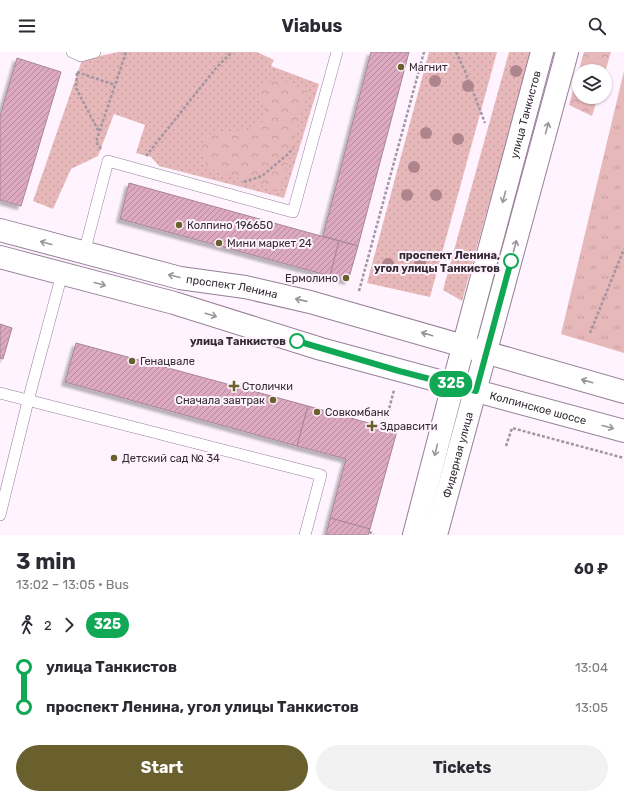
<!DOCTYPE html>
<html lang="en">
<head>
<meta charset="utf-8">
<style>
	:root { --surface:#fff; --page:#f2f2f3; --text:#2b2b33; --muted:#7c7c81; --accent:#6a602d }
	body { margin:0; font-family:Rubik,sans-serif; background:var(--page); color:var(--text); height:100vh; display:flex; flex-direction:column; font-size:15px; white-space:nowrap }
	* { box-sizing:border-box; margin:0 }
	p { font-size:13px; color:var(--muted) }
	.icon { flex:none; width:22px; height:22px; fill:none; stroke:currentColor; stroke-width:2; stroke-linecap:round; stroke-linejoin:round }
	.map { position:relative; height:483px; overflow:hidden }
	.panel { display:flex; flex-direction:column; background:var(--surface); flex:1 }
	.panel>* { flex:none }
	.badge { padding:0 8px; border-radius:13px; font-size:14px; line-height:26px }
	.buttons { position:absolute; left:572px; top:12px; display:grid; gap:8px }
	.buttons a { display:grid; place-items:center; width:40px; height:40px; border-radius:50%; background:var(--surface); box-shadow:0 1px 3px #0004; font-size:20px }
	.map>.badge { position:absolute; translate:-50% -50%; box-shadow:0 0 0 2px #fff }
	.legs { display:flex; align-items:center; gap:6px; height:44px; padding:0 16px; font-size:13px }
	.legs p { margin-inline-start:auto }
	.head { display:flex; align-items:center; justify-content:space-between; height:68px; padding:0 16px }
	h1 { font-size:22px; font-weight:700; line-height:30px }
	.button { display:flex; gap:8px; margin-top:auto; padding:8px 16px }
	.button a { flex:1; height:46px; border-radius:24px; background:var(--accent); color:#fff; font-size:16px; font-weight:700; line-height:46px; text-align:center }
	.button a+a { background:var(--page); color:var(--text) }
	ul { padding:0 16px; list-style:none }
	li { display:flex; align-items:center; gap:14px; height:40px; font-size:15px }
	li i { display:grid; place-items:center; width:6px; height:100%; margin:0 5px; background:currentColor }
	li i::after { content:''; width:10px; height:10px; margin:-5px; border:3px solid; border-radius:50%; background:var(--surface) }
	li p { margin-inline-start:auto }
	li:first-child i { background:linear-gradient(#0000 50%,currentColor 0) }
	li:last-child i { background:linear-gradient(currentColor 50%,#0000 0) }
	header { display:flex; justify-content:space-between; align-items:center; height:52px; padding:0 16px; background:var(--surface); font-size:18px; font-weight:700 }
	.map>svg:first-child { display:block }
	.grass { fill:url(#grass-dots) }
	.forest { fill:url(#forest-crowns) }
	.park { fill:url(#park-tufts) }
	.building { fill:url(#building-hatch); stroke:#a88795; filter:url(#shadow) }
	.lines { fill:none; stroke-linecap:round; stroke-linejoin:round }
	.lane-casing { stroke:#967f98; stroke-width:12 }
	.secondary-casing { stroke:#967f98; stroke-width:24 }
	.path { stroke:#a196a1; stroke-width:2.5; stroke-dasharray:3 2; stroke-linecap:butt }
	.lane { stroke:#fff; stroke-width:11 }
	.secondary { stroke:#fff; stroke-width:22 }
	.tree { fill:#af858d }
	.oneway { stroke:#9a959a }
	.line-1-casing { stroke:#fff; stroke-width:9 }
	.line-1 { stroke:#10a855; stroke-width:6 }
	.poi-dot { fill:#6a602d; stroke:#fef3fe; stroke-width:1.5 }
	.stop-1-dot { fill:#fff; stroke:#10a855; stroke-width:2 }
	.labels { text-anchor:middle; stroke-width:4; stroke-linejoin:round; paint-order:stroke }
	.poi-label { font-size:11px; fill:#352b35; stroke:#fef3fe; text-anchor:start }
	.street-label { font-size:11px; fill:#352b35; stroke:#fef3fe }
	.stop-label { font-size:11px; font-weight:bold; fill:#352b35; stroke:#fef3fe; text-anchor:end }
</style>
</head>
<body>
<header><svg class="icon" aria-label="menu" viewBox="0 0 24 24"><path d="M4 6h16M4 12h16M4 18h16"/></svg>Viabus<svg class="icon" aria-label="search" viewBox="0 0 24 24"><circle cx="10" cy="10" r="6"/><path d="M15 15l6 6"/></svg></header>
<div class="map">
<svg width="624" height="483" viewBox="0 0 624 483">
	<defs>
		<pattern id="grass-dots" width="8" height="8" patternUnits="userSpaceOnUse"><rect width="8" height="8" fill="#e7b8b9"/><path d="M2 2h.1M6 6h.1" fill="none" stroke="#c79ea0" stroke-width="1.8" stroke-linecap="round"/></pattern>
		<pattern id="forest-crowns" width="20" height="18" patternUnits="userSpaceOnUse"><rect width="20" height="18" fill="#e7b8b9"/><path d="M2 6a3 3 0 1 1 6 0M12 15a3 3 0 1 1 6 0" fill="none" stroke="#c79ea0"/></pattern>
		<pattern id="park-tufts" width="24" height="20" patternUnits="userSpaceOnUse"><rect width="24" height="20" fill="#e7b8b9"/><path d="M3 7l-1-3M5 7V3M7 7l1-3M15 17l-1-3M17 17v-4M19 17l1-3" fill="none" stroke="#c79ea0"/></pattern>
		<pattern id="building-hatch" width="6" height="6" patternUnits="userSpaceOnUse"><rect width="6" height="6" fill="#dda9c0"/><path d="M-1 1l2-2M0 6l6-6M5 7l2-2" fill="none" stroke="#b48a9d"/></pattern>
		<filter id="shadow"><feDropShadow dx="-3.5" dy="3.5" stdDeviation="1" flood-color="#0004"/></filter>
	</defs>
	<rect width="100%" height="100%" fill="#fef3fe"/>
	<g class="grass">
		<path d="M118,0H257L274,8L271,14L319,32L284,146L159,114L151,105L136,101L145,73L114,62L98,104L71,117L53,157L33,149L82,8Z"/>
		<path d="M429,0H497L430,245L367,231Z"/>
		<path d="M509,0H531L462,249L443,238Z"/>
	</g>
	<g class="forest">
		<path d="M584,0H611L605,20V19H579V45H598L592,64L569,53Z"/>
		<path d="M283,29L308,38L280,140L208,116L201,95L207,83C214,80 221,81 229,80C241,79 254,74 264,69C265,61 264,53 258,46C260,30 269,29 283,29Z"/>
	</g>
	<path class="park" d="M624,19V301L561,282Z"/>
	<g class="building">
		<path d="M371,0H409L358,194L323,184Z"/>
		<path d="M17,6L61,20L21,154L0,148V64Z"/>
		<path d="M129,131L339,189L330,224L120,167Z"/>
		<path d="M339,189L358,194L348,229L330,224Z"/>
		<path d="M0,272L12,276L3,307L0,306Z"/>
		<path d="M76,291L308,354L297,394L65,330Z"/>
		<path d="M308,354L397,379L370,477L330,466L346,407L297,394Z"/>
		<path d="M330,466L370,477L368,483H326Z"/>
	</g>
	<g class="lines">
		<g class="lane-casing">
			<g id="lane">
				<path d="M72,0L81,4L95,0"/>
				<path d="M84,201L108,109L293,160L337,0"/>
				<path d="M0,341L321,423L305,483"/>
				<path d="M0,463L28,349L62,222"/>
			</g>
		</g>
		<g class="secondary-casing">
			<g id="secondary">
				<path id="s1" d="M0,178L180,226L245,235L310,250L624,340"/>
				<path id="s2" d="M0,205L174,251L321,297L624,379"/>
				<path id="s3" d="M414,483L453,333L542,0"/>
				<path id="s4" d="M436,483L567,0"/>
			</g>
		</g>
		<g class="path">
			<path d="M456,0L465,19L485,71"/>
			<path d="M77,20L115,33"/>
			<path d="M77,21L76,36L99,80"/>
			<path d="M101,97L96,90L126,0"/>
			<path d="M146,104L216,16L232,0"/>
			<path d="M244,130L262,124L288,102L293,96"/>
			<path d="M359,239L424,0"/>
			<path d="M590,281L624,197"/>
			<path d="M388,361L394,338"/>
			<path d="M506,394L512,376L624,406"/>
			<path d="M369,480L374,482"/>
		</g>
		<use href="#lane" class="lane"/>
		<use href="#secondary" class="secondary"/>
	</g>
	<g class="tree">
		<circle cx="516" cy="19" r="6"/>
		<circle cx="435" cy="29" r="6"/>
		<circle cx="468" cy="34" r="6"/>
		<circle cx="426" cy="81" r="6"/>
		<circle cx="458" cy="87" r="6"/>
		<circle cx="414" cy="115" r="6"/>
		<circle cx="407" cy="143" r="6"/>
		<circle cx="436" cy="143" r="6"/>
		<circle cx="388" cy="212" r="6"/>
		<circle cx="420" cy="212" r="6"/>
	</g>
	<defs><path id="oneway-shaft" d="M-6 0H5M1.5-3L5.5 0L1.5 3" fill="none" stroke-width="1.6" stroke-linecap="round" stroke-linejoin="round"/></defs>
	<g class="oneway">
		<use href="#oneway-shaft" transform="translate(547 76) rotate(-75)"/>
		<use href="#oneway-shaft" transform="translate(504 145) rotate(105)"/>
		<use href="#oneway-shaft" transform="translate(46 191) rotate(-165)"/>
		<use href="#oneway-shaft" transform="translate(515 194) rotate(-75)"/>
		<use href="#oneway-shaft" transform="translate(174 224) rotate(-166)"/>
		<use href="#oneway-shaft" transform="translate(100 232) rotate(15)"/>
		<use href="#oneway-shaft" transform="translate(301 248) rotate(-167)"/>
		<use href="#oneway-shaft" transform="translate(211 263) rotate(17)"/>
		<use href="#oneway-shaft" transform="translate(427 282) rotate(-164)"/>
		<use href="#oneway-shaft" transform="translate(587 329) rotate(-164)"/>
		<use href="#oneway-shaft" transform="translate(608 375) rotate(15)"/>
		<use href="#oneway-shaft" transform="translate(436 398) rotate(104)"/>
	</g>
	<g class="lines">
		<g class="line-1-casing">
			<path id="line-1" d="M297,289L399,319L476,339L511,209"/>
		</g>
		<use href="#line-1" class="line-1"/>
	</g>
	<g class="poi-dot">
		<circle cx="401" cy="15" r="4"/>
		<circle cx="179" cy="173" r="4"/>
		<circle cx="219" cy="191" r="4"/>
		<circle cx="346" cy="226" r="4"/>
		<circle cx="132" cy="309" r="4"/>
		<path d="M232 328h4v4h4v4h-4v4h-4v-4h-4v-4h4z"/>
		<circle cx="273" cy="348" r="4"/>
		<circle cx="317" cy="360" r="4"/>
		<path d="M370 368h4v4h4v4h-4v4h-4v-4h-4v-4h4z"/>
		<circle cx="114" cy="406" r="4"/>
	</g>
	<g class="stop-1-dot">
		<circle cx="511" cy="209" r="7"/>
		<circle cx="297" cy="289" r="7"/>
	</g>
	<g class="labels">
		<g class="poi-label">
			<text x="409" y="19">Магнит</text>
			<text x="187" y="177">Колпино 196650</text>
			<text x="227" y="195">Мини маркет 24</text>
			<text x="338" y="230" text-anchor="end">Ермолино</text>
			<text x="140" y="313">Генацвале</text>
			<text x="242" y="338">Столички</text>
			<text x="265" y="352" text-anchor="end">Сначала завтрак</text>
			<text x="325" y="364">Совкомбанк</text>
			<text x="380" y="378">Здравсити</text>
			<text x="122" y="410">Детский сад № 34</text>
		</g>
		<g class="street-label">
			<text dy="4" stroke="none"><textPath href="#s3" startOffset="435">улица Танкистов</textPath></text>
			<text dy="4" stroke="none"><textPath href="#s1" startOffset="239">проспект Ленина</textPath></text>
			<text dy="4" stroke="none"><textPath href="#s2" startOffset="559">Колпинское шоссе</textPath></text>
			<text dy="4" stroke="none"><textPath href="#s4" startOffset="83">Фидерная улица</textPath></text>
		</g>
		<g class="stop-label">
			<text x="500" y="207">проспект Ленина,<tspan x="500" dy="13">угол улицы Танкистов</tspan></text>
			<text x="286" y="293">улица Танкистов</text>
		</g>
	</g>
</svg>
<div class="buttons">
<a><svg class="icon" aria-label="layers" viewBox="0 0 24 24"><path d="M12 4l9 5-9 5-9-5zM3 14l9 5 9-5"/></svg></a>
</div>
<b class="badge" style="left:451px;top:332px;background:#10a855;color:#fff">325</b>
</div>
<section class="panel">
<div class="head"><div><h1>3 min</h1><p>13:02 – 13:05 · Bus</p></div><b>60 ₽</b></div>
<div class="legs"><svg class="icon" aria-label="walk" viewBox="0 0 24 24"><circle cx="13" cy="4" r="2"/><path d="M13 8l-2 6 4 7M11 14l-3 7M7 12l3-4h3l4 4"/></svg>2<svg class="icon" aria-label="forward" viewBox="0 0 24 24"><path d="M9 5l7 7-7 7"/></svg><b class="badge" style="background:#10a855;color:#fff">325</b></div>
<ul>
<li><i style="color:#10a855"></i><b>улица Танкистов</b><p>13:04</p></li>
<li><i style="color:#10a855"></i><b>проспект Ленина, угол улицы Танкистов</b><p>13:05</p></li>
</ul>
<div class="button"><a>Start</a><a>Tickets</a></div>
</section>
</body>
</html>
